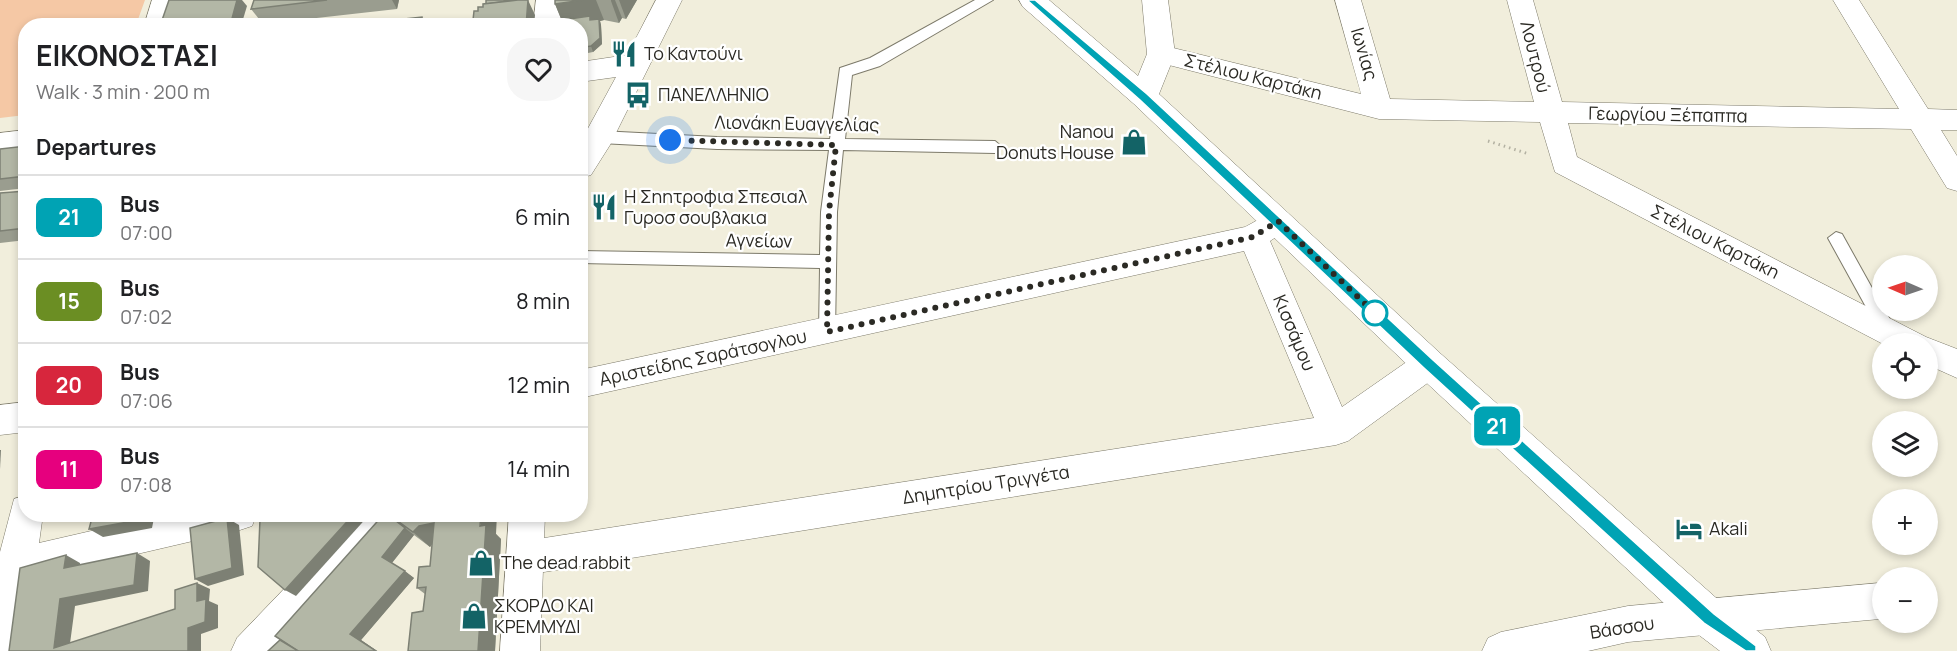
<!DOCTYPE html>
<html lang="en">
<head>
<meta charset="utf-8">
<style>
	:root { --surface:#fff; --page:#f6f6f6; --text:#202124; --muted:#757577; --line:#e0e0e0 }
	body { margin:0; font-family:Manrope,sans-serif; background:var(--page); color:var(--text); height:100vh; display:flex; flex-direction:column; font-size:22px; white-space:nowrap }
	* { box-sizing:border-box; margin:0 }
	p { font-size:20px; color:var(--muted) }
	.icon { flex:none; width:33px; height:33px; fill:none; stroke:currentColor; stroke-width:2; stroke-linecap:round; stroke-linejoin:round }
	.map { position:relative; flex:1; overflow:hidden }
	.details { position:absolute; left:18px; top:18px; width:570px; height:504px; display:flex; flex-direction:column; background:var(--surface); border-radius:24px; box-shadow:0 3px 9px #0003 }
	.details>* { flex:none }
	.badge { padding:0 12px; border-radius:9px; font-size:21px; line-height:39px }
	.needle { width:39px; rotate:272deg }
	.fabs { position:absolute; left:1872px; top:255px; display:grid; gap:12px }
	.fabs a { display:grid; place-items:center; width:66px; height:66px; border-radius:50%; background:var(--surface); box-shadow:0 3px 9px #0003; font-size:30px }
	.you { position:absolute; width:30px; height:30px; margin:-15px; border:4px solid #fff; border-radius:50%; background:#1a73e8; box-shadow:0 0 0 9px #1a73e833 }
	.map>.badge { position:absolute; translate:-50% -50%; box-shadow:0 0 0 3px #fff }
	h2 { padding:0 18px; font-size:22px; line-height:54px }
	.round { display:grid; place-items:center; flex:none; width:63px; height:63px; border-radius:24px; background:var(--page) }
	.headline { display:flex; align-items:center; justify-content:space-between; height:102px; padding:0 18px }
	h1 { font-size:28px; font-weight:700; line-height:45px }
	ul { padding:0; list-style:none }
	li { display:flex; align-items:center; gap:18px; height:84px; padding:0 18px; border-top:2px solid var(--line) }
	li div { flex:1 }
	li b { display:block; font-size:22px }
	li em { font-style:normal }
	li .badge { min-width:66px; font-weight:700; text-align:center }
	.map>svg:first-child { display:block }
	.green { fill:#f5c8a5 }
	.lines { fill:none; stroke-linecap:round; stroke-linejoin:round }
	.service-casing { stroke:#7d7a6a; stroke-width:2 }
	.minor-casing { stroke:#7d7a6a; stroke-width:1 }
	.tertiary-casing { stroke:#7d7a6a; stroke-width:1 }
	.secondary-casing { stroke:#7d7a6a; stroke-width:1 }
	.path { stroke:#b3b1a2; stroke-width:3; stroke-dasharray:1.5 4; stroke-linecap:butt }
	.service { fill:#fff; fill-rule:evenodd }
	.minor { fill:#fff; fill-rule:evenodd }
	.tertiary { fill:#fff; fill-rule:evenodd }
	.secondary { fill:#fff; fill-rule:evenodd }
	.wall { fill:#9a9d8f }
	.shaded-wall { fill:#7d8074 }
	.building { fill:#b3b7a6; stroke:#7d8074; stroke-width:1.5 }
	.line { fill:#00a3b4; stroke:#fff; stroke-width:1.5 }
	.walk { stroke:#2b2a24; stroke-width:6; stroke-dasharray:0 10.8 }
	.stop-dot { fill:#fff; stroke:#00a3b4; stroke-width:3 }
	.labels { text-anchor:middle; stroke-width:4.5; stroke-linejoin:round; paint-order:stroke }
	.poi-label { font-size:18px; fill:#2b2a24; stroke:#fff; text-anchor:start }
	.street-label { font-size:18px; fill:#2b2a24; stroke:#fff }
</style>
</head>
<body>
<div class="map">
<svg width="1957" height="651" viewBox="0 0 1957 651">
	<rect width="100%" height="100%" fill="#f1eedc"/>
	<path class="green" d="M0,0H145L136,25L26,26L25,115L0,118Z"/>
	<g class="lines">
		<g class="service-casing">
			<g id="service">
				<path d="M975,0H993L880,66L852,75L845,139L995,141L1002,147L995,153L843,150L837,212L835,332L833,337L827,339L821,337L819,332L820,268L580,263V251L820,255L821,212L829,150L717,149L600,143L593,137L600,131L717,137L830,139L840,68L870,58Z"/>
				<path d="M1836,232L1842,234L1882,306V310H1885L1896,331L1894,336H1882L1828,238Z"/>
			</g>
		</g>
		<g class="minor-casing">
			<g id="minor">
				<path d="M152,0H178L170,26H144Z"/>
				<path d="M1335,0H1361L1390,99L1534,102L1507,0H1533L1562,102L1899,109L1833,0H1859L1928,109L1957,110V130H1941L1957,156V191L1947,188L1911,129L1568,123L1577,157L1926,337L1957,349V378L1928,365V344H1883L1555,172L1540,122L1379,119L1161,63L1152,61L1148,54L1152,47L1161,45L1361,94Z"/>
				<path d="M1278,209L1288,213L1293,221L1288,229L1270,241L1342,407L1418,354L1429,350L1440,354L1445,364L1440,374L1348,441L1336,445L525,575L512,570L507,558L512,546L525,541L1314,418L1244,251L580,398V370L1245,227Z"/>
				<path d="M26,402V432L0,435V405Z"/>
				<path d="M26,495V514H43L39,543L165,514H257L252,526L240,530L34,578L24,651H0V552L14,499Z"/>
				<path d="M356,514H397L392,526L276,651H231L237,638Z"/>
				<path d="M1880,583L1882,584V618L1880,619L1628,642L1588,651H1482L1488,638L1501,632L1628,606Z"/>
			</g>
		</g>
		<g class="tertiary-casing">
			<g id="tertiary">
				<path d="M536,0H562L561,26H533Z"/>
				<path d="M656,0H682L610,145L591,175L580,178V143L616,77L580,82V62L627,55Z"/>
				<path d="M26,130V152L0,155V133Z"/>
				<path d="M509,514H545L540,651H500Z"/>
			</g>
		</g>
		<g class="secondary-casing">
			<path id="secondary" d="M1019,0H1049L1138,76L1147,54L1142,0H1168L1175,54L1159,94L1441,354L1723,604L1765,637L1771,651H1720L1695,632L1417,374L1134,104L1023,7Z"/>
		</g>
		<path class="path" d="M1488,141L1529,154"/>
		<use href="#service" class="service"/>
		<use href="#minor" class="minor"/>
		<use href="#tertiary" class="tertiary"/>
		<use href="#secondary" class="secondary"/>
	</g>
	<g class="wall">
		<path d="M254,0H399L397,9L263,24L251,9Z"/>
		<path d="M555,0H637L626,19L622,18L619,23L604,20L600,21L601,25L602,44L593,52L588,53V61L569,25L564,26L555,4Z"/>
		<path d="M26,146V188L0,191V149Z"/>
		<path d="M26,191V240L0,243V193Z"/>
		<path d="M384,514L496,534L501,539L495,651H408L423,611L425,594L417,588L430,566L432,544L430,547L414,535L392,563L414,578L361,640L377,651H268L280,640Z"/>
	</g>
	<g class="shaded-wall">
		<path d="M237,0H242L247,6L241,26H230Z"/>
		<path d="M392,0H399L397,9Z"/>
		<path d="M528,0L535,15L534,26H526Z"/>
		<path d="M583,0H596L604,20L600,21L601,25L602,44L593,52L591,46L590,22L564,26L555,4Z"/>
		<path d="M611,0H615L622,18L619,23L611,1Z"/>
		<path d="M619,0H637L626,19Z"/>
		<path d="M422,17L426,23V20L430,26H425L422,20Z"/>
		<path d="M585,47L588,53V61L580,62V55Z"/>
		<path d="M0,450H1L0,469Z"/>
		<path d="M140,514H171L154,518L152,528L103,537L89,529Z"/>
		<path d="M354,514H370L296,596L285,590Z"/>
		<path d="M481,514H497L496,534L501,539L495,651H478Z"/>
		<path d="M227,518L239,525L244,575L208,586L195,579Z"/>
		<path d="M434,523L436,540L430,547L413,532L419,526Z"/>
		<path d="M405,528L414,535L391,564L382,557Z"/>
		<path d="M137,553L150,561L148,591L75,606L69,651L54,648L60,599Z"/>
		<path d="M66,555L80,563L79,574L64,568Z"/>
		<path d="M405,571L414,578L361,640L377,651H376L350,634Z"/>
		<path d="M197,583L210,589L209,601L218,605V628L201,634V651H188V628L197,601Z"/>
	</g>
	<g class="building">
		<path d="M169,0H237L230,26H201L200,24L191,26H160Z"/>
		<path d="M254,0H327L251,9Z"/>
		<path d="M486,0H516L486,4Z"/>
		<path d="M518,0H528L526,26H430L473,20L474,11H478V7H483V4Z"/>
		<path d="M555,0H583L555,4Z"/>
		<path d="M590,16V20L599,19L600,38L591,46L585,47L586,55H580V26H569V19Z"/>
		<path d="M422,17V20H426V26H394L395,20Z"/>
		<path d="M26,146V176L0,179V149Z"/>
		<path d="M26,191V228L0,231V193Z"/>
		<path d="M93,514H140L139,520L89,529Z"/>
		<path d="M283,514H354L285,590L258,567L260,519Z"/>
		<path d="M384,514H387L405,528L382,557L405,571L350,634L376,651H298L275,636Z"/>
		<path d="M388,514H481L480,526L486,525L478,651H408L412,613L423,611L426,587L417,588L419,567L430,566L434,523L419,526L413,532Z"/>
		<path d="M227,518L232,568L195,579L190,528Z"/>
		<path d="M137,553L134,585L60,599L54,648L175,609V590L197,583V601L206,599L205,622L188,628V651H9L20,568L66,555L64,568Z"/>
		<path d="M280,640L298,651H268Z"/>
	</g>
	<path class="line" d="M1027,0H1035L1147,94L1433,360L1714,614L1756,646V651H1746L1704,623L1424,368L1140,100Z"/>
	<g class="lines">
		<path class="walk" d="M670,140L836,145L829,212L827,332L1253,237L1278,221L1378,316L1375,313"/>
	</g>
	<defs>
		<g id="restaurant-bare" transform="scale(2.07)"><path d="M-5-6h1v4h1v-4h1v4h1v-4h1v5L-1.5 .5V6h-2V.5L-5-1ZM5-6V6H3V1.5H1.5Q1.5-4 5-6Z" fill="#136366" stroke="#fff" stroke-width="2.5" paint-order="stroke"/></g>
		<g id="bus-bare" transform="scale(2.07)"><path d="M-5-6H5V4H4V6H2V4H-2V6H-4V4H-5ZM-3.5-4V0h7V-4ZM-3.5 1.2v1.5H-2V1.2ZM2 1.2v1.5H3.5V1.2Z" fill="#136366" stroke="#fff" stroke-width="2.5" paint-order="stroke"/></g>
		<g id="shop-bare" transform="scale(2.07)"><path d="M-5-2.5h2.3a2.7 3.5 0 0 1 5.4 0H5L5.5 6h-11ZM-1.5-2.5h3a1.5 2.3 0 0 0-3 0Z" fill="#136366" stroke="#fff" stroke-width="2.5" paint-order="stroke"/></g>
		<g id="hotel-bare" transform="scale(2.07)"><path d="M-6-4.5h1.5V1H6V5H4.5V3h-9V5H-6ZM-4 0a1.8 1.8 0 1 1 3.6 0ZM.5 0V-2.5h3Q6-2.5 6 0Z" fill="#136366" stroke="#fff" stroke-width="2.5" paint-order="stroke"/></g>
	</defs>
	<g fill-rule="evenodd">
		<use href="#restaurant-bare" x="624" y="54"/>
		<use href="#bus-bare" x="638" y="95"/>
		<use href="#shop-bare" x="1134" y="142"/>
		<use href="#restaurant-bare" x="604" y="207"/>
		<use href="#hotel-bare" x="1689" y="529"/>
		<use href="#shop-bare" x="481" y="563"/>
		<use href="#shop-bare" x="474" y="616"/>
	</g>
	<circle class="stop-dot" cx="1375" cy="313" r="12"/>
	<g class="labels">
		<g class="poi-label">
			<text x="644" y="60">Το Καντούνι</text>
			<text x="658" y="101">ΠΑΝΕΛΛΗΝΙΟ</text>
			<text x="1114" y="138" text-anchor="end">Nanou<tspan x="1114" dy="21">Donuts House</tspan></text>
			<text x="624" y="203">Η Σηητροφια Σπεσιαλ<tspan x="624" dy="21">Γυροσ σουβλακια</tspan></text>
			<text x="1709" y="535">Akali</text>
			<text x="501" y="569">The dead rabbit</text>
			<text x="494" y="612">ΣΚΟΡΔΟ ΚΑΙ<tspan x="494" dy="21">ΚΡΕΜΜΥΔΙ</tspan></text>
		</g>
		<g class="street-label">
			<text transform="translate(1364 54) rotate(74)" y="6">Ιωνίας</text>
			<text transform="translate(1535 57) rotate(76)" y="6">Λουτρού</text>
			<text transform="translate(1253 77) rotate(14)" y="6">Στέλιου Καρτάκη</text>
			<text transform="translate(1668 115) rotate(1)" y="6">Γεωργίου Ξέπαππα</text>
			<text transform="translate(797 124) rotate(1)" y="6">Λιονάκη Ευαγγελίας</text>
			<text transform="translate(759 241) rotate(1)" y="6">Αγνείων</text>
			<text transform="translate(1715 242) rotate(27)" y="6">Στέλιου Καρτάκη</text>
			<text transform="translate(1294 333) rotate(67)" y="6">Κισσάμου</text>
			<text transform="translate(703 358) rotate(-12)" y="6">Αριστείδης Σαράτσογλου</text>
			<text transform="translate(986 485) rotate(-9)" y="6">Δημητρίου Τριγγέτα</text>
			<text transform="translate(1622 628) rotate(-9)" y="6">Βάσσου</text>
		</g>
	</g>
</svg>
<div class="fabs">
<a><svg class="needle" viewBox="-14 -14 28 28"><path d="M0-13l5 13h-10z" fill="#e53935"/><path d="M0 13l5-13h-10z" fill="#757577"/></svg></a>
<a><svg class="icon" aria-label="locate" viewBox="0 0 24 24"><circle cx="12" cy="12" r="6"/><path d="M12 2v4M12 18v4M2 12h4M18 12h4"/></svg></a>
<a><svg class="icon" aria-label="layers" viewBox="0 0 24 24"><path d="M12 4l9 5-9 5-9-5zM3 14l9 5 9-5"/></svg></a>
<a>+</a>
<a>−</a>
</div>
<div class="you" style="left:670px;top:140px"></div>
<b class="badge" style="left:1497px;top:426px;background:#00a3b4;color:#fff">21</b>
<section class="details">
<div class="headline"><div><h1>ΕΙΚΟΝΟΣΤΑΣΙ</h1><p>Walk · 3 min · 200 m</p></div><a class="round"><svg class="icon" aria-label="heart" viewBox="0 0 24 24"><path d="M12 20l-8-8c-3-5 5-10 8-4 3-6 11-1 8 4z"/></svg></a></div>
<h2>Departures</h2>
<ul>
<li><span class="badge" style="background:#00a3b4;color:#fff">21</span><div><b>Bus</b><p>07:00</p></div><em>6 min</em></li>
<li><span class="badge" style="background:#6b8e23;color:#fff">15</span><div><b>Bus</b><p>07:02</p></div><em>8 min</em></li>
<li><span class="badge" style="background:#d7263d;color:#fff">20</span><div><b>Bus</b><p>07:06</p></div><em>12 min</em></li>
<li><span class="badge" style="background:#e6007e;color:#fff">11</span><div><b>Bus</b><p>07:08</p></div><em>14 min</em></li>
</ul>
</section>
</div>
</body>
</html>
